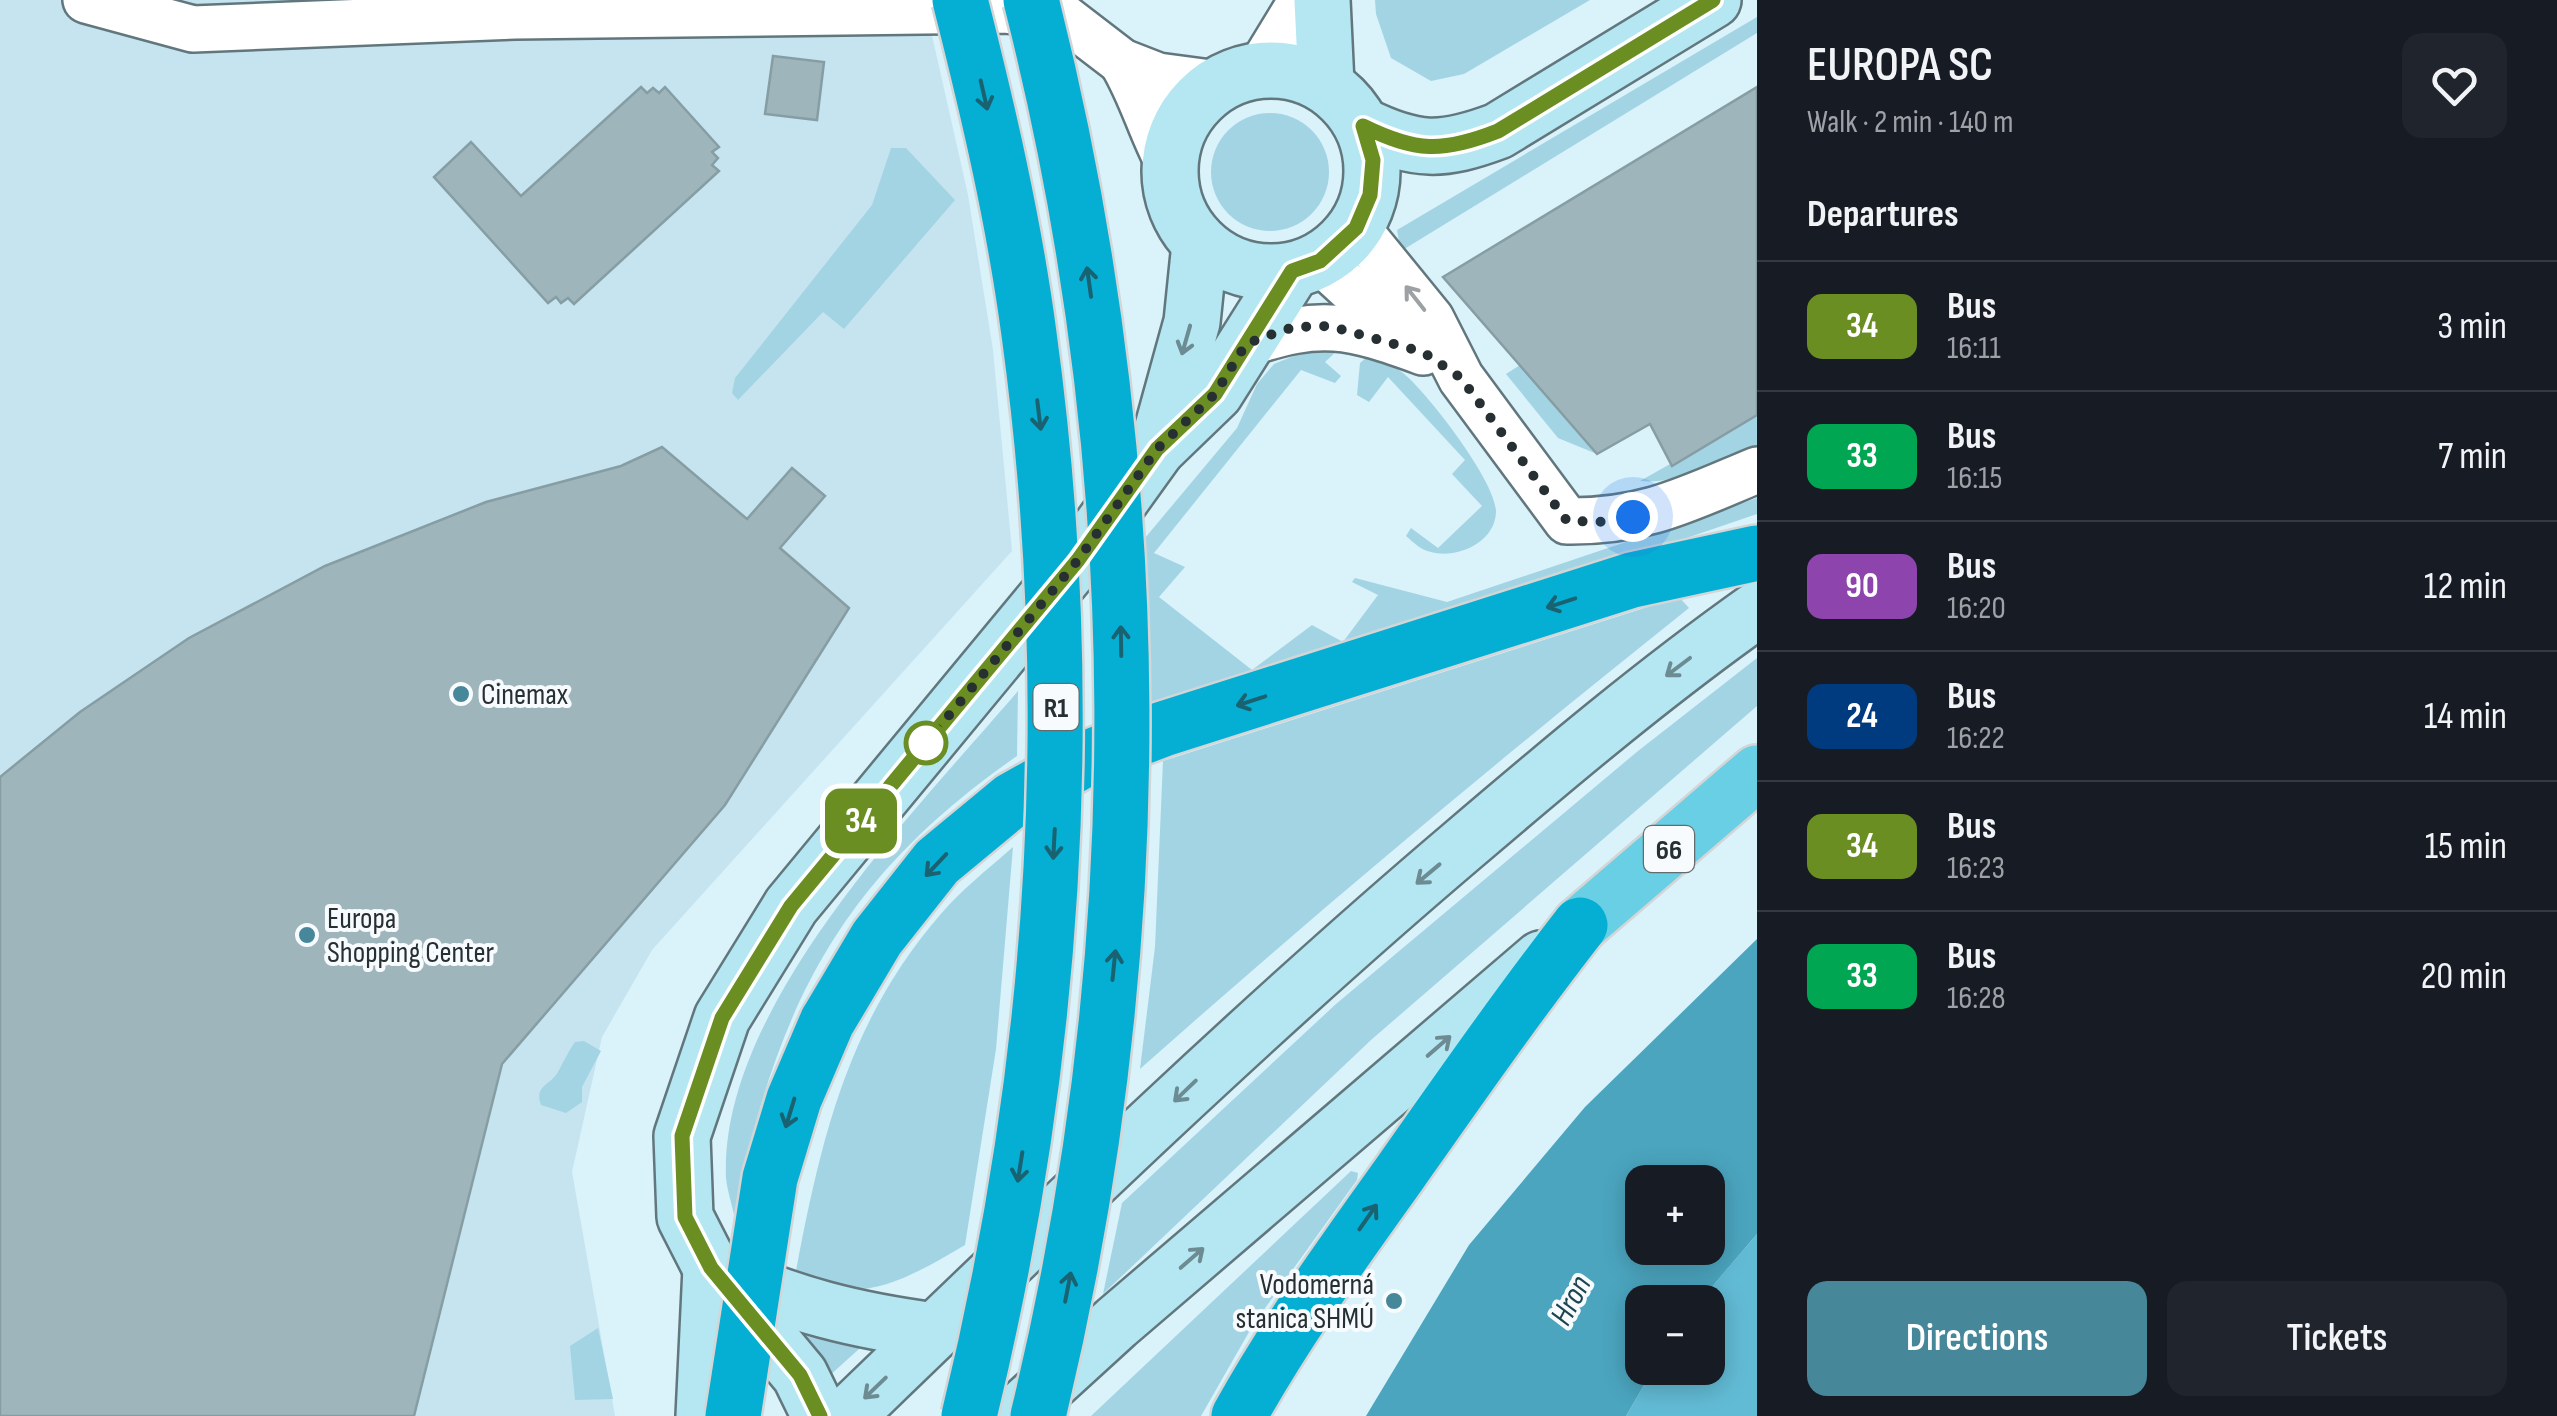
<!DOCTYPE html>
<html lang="en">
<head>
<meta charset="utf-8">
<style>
	:root { --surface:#171b24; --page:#20242c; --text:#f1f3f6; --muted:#9ea1a6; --line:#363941; --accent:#46879a }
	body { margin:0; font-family:"Sofia Sans Condensed",sans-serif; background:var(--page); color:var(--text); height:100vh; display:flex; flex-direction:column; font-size:38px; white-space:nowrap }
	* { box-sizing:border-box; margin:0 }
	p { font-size:32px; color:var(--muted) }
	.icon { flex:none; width:55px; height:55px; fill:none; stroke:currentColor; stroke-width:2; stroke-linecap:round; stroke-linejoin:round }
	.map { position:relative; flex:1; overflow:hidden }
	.details { display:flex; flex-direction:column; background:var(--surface); width:800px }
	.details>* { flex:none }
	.badge { padding:0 20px; border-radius:15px; font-size:35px; line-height:65px }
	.buttons { position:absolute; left:1625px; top:1165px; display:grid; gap:20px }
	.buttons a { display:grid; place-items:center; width:100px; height:100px; border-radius:20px; background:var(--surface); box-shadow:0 5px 25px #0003; font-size:50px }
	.you { position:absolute; width:50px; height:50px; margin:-25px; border:8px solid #fff; border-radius:50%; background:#1a73e8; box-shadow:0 0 0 15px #1a73e833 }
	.map>.badge { position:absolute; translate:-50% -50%; box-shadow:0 0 0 5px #fff }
	h2 { padding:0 50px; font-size:38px; line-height:90px }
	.round { display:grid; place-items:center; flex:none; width:105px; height:105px; border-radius:20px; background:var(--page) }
	.headline { display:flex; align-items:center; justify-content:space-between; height:170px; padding:0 50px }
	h1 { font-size:48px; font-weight:600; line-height:75px }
	.cta { display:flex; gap:20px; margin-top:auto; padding:20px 50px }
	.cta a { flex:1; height:115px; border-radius:20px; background:var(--accent); color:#fff; font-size:40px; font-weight:600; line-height:115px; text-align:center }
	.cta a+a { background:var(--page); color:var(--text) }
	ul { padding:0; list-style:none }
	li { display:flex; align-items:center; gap:30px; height:130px; padding:0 50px; border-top:2px solid var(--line) }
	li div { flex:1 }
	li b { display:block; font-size:38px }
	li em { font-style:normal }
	li .badge { min-width:110px; font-weight:700; text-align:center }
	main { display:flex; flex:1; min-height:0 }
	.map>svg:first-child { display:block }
	.built { fill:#c5e4ef }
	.green { fill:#a3d4e4 }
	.forest { fill:#62bbd5 }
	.water { fill:#4ba5bf; fill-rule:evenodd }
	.building { fill:#9fb5bc; stroke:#879da4; stroke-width:2.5 }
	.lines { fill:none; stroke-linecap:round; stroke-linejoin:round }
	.street-casing { stroke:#62777d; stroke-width:50 }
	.secondary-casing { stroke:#62777d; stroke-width:60 }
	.primary-casing { stroke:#d4d5d6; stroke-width:60 }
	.highway-casing { stroke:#d4d5d6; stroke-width:60 }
	.street { stroke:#fff; stroke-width:45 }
	.secondary { stroke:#b4e7f2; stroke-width:55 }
	.primary { stroke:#69cfe5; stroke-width:55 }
	.highway { stroke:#05afd3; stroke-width:55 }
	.highway-bridge-casing { stroke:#d4d5d6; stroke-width:60; stroke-linecap:butt }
	.highway-bridge { stroke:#05afd3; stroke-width:55 }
	.oneway { stroke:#196272 }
	.oneway2 { stroke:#9da1a3 }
	.oneway3 { stroke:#6d8b92 }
	.line-casing { stroke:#fff; stroke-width:22 }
	.line { stroke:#6b8e23; stroke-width:15 }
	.walk { stroke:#262f32; stroke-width:10; stroke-dasharray:0 18 }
	.poi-dot { fill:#46879a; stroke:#f7fbfd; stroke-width:4 }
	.stop-dot { fill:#fff; stroke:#6b8e23; stroke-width:5 }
	.labels { text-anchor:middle; stroke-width:8; stroke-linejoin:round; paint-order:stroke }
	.shield { fill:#f7fbfd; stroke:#656c6f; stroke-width:2.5 }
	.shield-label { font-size:28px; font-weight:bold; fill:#262f32 }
	.poi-label { font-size:30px; fill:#262f32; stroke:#f7fbfd; text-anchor:start }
	.water-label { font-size:32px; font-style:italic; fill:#1d4551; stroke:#f7fbfd }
</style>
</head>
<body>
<main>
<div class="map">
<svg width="1757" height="1416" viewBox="0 0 1757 1416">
	<rect width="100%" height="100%" fill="#daf2fa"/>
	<path class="built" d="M0,0H924L968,195L993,350L1012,551L652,950L602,1037L572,1172L615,1416H0Z"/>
	<g class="green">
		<path d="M1375,0H1590L1464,74L1431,81L1391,58L1376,14Z"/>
		<path d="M1757,17V33L1401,251L1397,230Z"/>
		<circle cx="1270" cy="172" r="59"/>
		<path d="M891,148H906L955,200L844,329L823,312L738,400L732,393L735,378L872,205Z"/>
		<path d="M1339,349L1325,362L1341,376L1335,383L1301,370L1154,553L1185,567L1159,597L1252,670L1312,625L1343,642L1378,595L1352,582L1355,578L1447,602L1757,498V514L1458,616L1141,713L1140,544L1237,428L1257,384L1274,364L1306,351Z"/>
		<path d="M1367,357C1380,361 1392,364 1403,373C1427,392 1498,484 1496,513C1494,543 1457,559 1431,552C1421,550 1414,543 1406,536L1411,528L1438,548L1482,506L1452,474L1465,460L1388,377L1369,402L1357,395L1360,363Z"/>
		<path d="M1520,365L1597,454L1558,438L1506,374Z"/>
		<path d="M1757,415V445C1722,459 1679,485 1640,481Z"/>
		<path d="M1679,597L1689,608C1502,757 1319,910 1140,1069L1155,947L1163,761Z"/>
		<path d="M1757,658V706L1371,1040L1103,1294L1122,1203L1336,1004L1638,751Z"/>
		<path d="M1018,691L1017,756C839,880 776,1008 734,1215C732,1204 727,1190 726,1178C719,1008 914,813 1018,691Z"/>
		<path d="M1013,847L996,1049L965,1245C912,1276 853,1313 796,1271C821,1138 849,1020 940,915C961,890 988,869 1013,847Z"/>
		<path d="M584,1041L601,1051L582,1087V1102L566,1113L541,1105C534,1085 550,1086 558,1072C564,1061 568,1052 575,1042Z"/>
		<path d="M1351,1171L1358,1173L1357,1180L1253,1325L1201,1416H1091Z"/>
		<path d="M598,1328L613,1399L575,1400L570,1346Z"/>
		<path d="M797,1329L870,1339L828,1377Z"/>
	</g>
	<path class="forest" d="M1757,1234V1416H1626L1654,1368H1708V1302H1699Z"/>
	<path class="water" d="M1757,939V1234L1699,1302H1642V1368H1654L1626,1416H1366L1469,1245L1585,1107ZM1642,1182H1708V1248H1642Z"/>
	<g class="building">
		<path d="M773,56L824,62L817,120L765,114Z"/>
		<path d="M641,87L647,93L653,88L659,93L665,87L719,147L712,152L718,158L712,165L719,171L574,304L568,298L561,303L556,297L548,303L434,177L471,142L521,196Z"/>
		<path d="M1757,87V415L1672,466L1650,424L1597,454L1443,277Z"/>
		<path d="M662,447L747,519L792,468L825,496L780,548L849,608L725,805L502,1064L414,1416H0V777L80,712L189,638L325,566L486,502L621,466Z"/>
	</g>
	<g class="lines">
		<g class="street-casing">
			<g id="street">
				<path d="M86,0L193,29L515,16L1005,10L1062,16L1122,62L1158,76L1218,84"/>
				<path d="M1122,62C1142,95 1151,131 1169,164"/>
				<path d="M1260,69L1302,0"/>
				<path d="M1356,227L1431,319L1461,378L1567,521C1645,522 1687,499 1757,470"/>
				<path d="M1320,261L1406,340"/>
				<path d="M1246,344C1321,318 1349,325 1423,352"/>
			</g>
		</g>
		<g class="secondary-casing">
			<g id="secondary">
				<path d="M1322,0L1326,84"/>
				<circle cx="1271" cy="171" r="101"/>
				<path d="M1363,126C1416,152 1442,152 1498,131L1713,0"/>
				<path d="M1157,449L1192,322L1200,244"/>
				<path d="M719,1272C795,1305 853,1320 935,1331"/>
				<path d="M1024,1407L1116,1323L1541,959"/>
				<path d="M704,1416L711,1268"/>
				<path d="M820,1416L800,1375L711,1268L685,1217L682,1136L722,1018L791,906L1078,559L1157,449L1215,393L1292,271"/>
				<path d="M847,1416C1048,1222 1249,1027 1462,846C1558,764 1654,683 1757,610"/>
			</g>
		</g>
		<g class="primary-casing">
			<path id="primary" d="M1580,925L1757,773"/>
		</g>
		<g class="highway-casing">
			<g id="highway">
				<path d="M827,1022L877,938L937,862L1012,800L1085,759L1163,729L1632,580L1757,553"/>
				<path d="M1239,1416C1286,1331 1343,1253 1400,1173C1459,1089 1517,1006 1580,925"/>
			</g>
		</g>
		<use href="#street" class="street"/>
		<use href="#secondary" class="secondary"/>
		<use href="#primary" class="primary"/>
		<use href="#highway" class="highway"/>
		<g class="highway-bridge-casing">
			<g id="highway-bridge">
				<path d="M960,0C988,110 1014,221 1029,334C1079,697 1056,1060 969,1416"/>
				<path d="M1031,0C1150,469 1152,946 1038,1416"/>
				<path d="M733,1416L770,1178L794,1099L827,1022"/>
			</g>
		</g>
		<use href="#highway-bridge" class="highway-bridge"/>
	</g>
	<defs><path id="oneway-shaft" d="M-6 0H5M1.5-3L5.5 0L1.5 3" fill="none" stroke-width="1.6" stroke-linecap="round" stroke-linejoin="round" transform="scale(2.5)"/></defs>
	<g class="oneway">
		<use href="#oneway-shaft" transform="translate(984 95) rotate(77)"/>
		<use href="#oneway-shaft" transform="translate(1089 282) rotate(-98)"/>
		<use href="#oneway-shaft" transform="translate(1039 415) rotate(83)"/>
		<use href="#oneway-shaft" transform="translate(1561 603) rotate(162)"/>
		<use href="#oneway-shaft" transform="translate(1121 641) rotate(-91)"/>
		<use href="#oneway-shaft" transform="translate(1251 701) rotate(162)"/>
		<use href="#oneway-shaft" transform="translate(1054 844) rotate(93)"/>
		<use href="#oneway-shaft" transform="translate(936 865) rotate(133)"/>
		<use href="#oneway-shaft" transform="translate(1114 965) rotate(-84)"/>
		<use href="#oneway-shaft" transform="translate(790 1113) rotate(107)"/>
		<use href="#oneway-shaft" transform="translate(1020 1167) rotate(99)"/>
		<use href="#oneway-shaft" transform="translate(1368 1217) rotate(-55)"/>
		<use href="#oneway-shaft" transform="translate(1068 1287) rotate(-79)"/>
	</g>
	<use class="oneway2" href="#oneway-shaft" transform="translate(1415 298) rotate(-128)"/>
	<g class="oneway3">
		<use href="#oneway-shaft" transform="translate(1186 340) rotate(106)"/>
		<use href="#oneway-shaft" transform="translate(1678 667) rotate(143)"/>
		<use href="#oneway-shaft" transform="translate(1428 874) rotate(140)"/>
		<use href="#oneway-shaft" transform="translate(1439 1046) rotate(-41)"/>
		<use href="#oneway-shaft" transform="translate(1185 1091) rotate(136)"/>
		<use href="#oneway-shaft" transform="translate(1192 1258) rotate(-41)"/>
		<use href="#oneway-shaft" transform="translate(875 1388) rotate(136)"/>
	</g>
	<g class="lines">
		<g class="line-casing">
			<path id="line" d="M820,1416L800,1375L711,1268L685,1217L682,1136L722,1018L791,906L1078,560L1157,449L1215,394L1292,271L1320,261L1356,228L1370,195L1373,160L1363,126C1416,152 1442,153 1498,131L1713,0"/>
		</g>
		<use href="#line" class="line"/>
		<path class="walk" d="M926,743L1078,560L1157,449L1215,394L1246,344L1270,335L1294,327L1329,326L1423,352L1461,378L1567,521L1611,522L1633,517"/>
	</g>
	<g class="poi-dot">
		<circle cx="461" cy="694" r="10"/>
		<circle cx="307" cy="935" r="10"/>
		<circle cx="1394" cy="1301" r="10"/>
	</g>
	<circle class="stop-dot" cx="926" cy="743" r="20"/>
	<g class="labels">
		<g class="shield">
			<rect x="1033.5" y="684" width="45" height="46" rx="8"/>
			<rect x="1644" y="826" width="50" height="46" rx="8"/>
		</g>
		<g class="shield-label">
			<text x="1056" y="717">R1</text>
			<text x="1669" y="859">66</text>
		</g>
		<g class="poi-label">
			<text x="481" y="704">Cinemax</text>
			<text x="327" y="928">Europa<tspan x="327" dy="34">Shopping Center</tspan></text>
			<text x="1374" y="1294" text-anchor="end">Vodomerná<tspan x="1374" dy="34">stanica SHMÚ</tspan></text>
		</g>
		<g class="water-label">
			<text transform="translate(1570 1300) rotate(-62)" y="11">Hron</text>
		</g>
	</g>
</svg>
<div class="buttons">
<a>+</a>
<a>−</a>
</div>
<div class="you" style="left:1633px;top:517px"></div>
<b class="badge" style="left:861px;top:821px;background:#6b8e23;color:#fff">34</b>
</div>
<section class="details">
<div class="headline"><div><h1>EUROPA SC</h1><p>Walk · 2 min · 140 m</p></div><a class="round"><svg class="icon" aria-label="heart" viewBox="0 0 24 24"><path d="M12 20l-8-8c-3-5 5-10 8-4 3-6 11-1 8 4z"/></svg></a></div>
<h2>Departures</h2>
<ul>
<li><span class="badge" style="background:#6b8e23;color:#fff">34</span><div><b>Bus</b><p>16:11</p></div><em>3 min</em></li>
<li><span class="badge" style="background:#00a651;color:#fff">33</span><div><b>Bus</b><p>16:15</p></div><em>7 min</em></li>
<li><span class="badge" style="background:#8e44ad;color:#fff">90</span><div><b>Bus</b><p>16:20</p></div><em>12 min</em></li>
<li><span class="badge" style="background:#003b80;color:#fff">24</span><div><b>Bus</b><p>16:22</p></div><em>14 min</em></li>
<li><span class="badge" style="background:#6b8e23;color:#fff">34</span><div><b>Bus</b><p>16:23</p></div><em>15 min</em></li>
<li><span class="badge" style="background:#00a651;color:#fff">33</span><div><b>Bus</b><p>16:28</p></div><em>20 min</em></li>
</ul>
<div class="cta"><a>Directions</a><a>Tickets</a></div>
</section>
</main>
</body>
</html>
